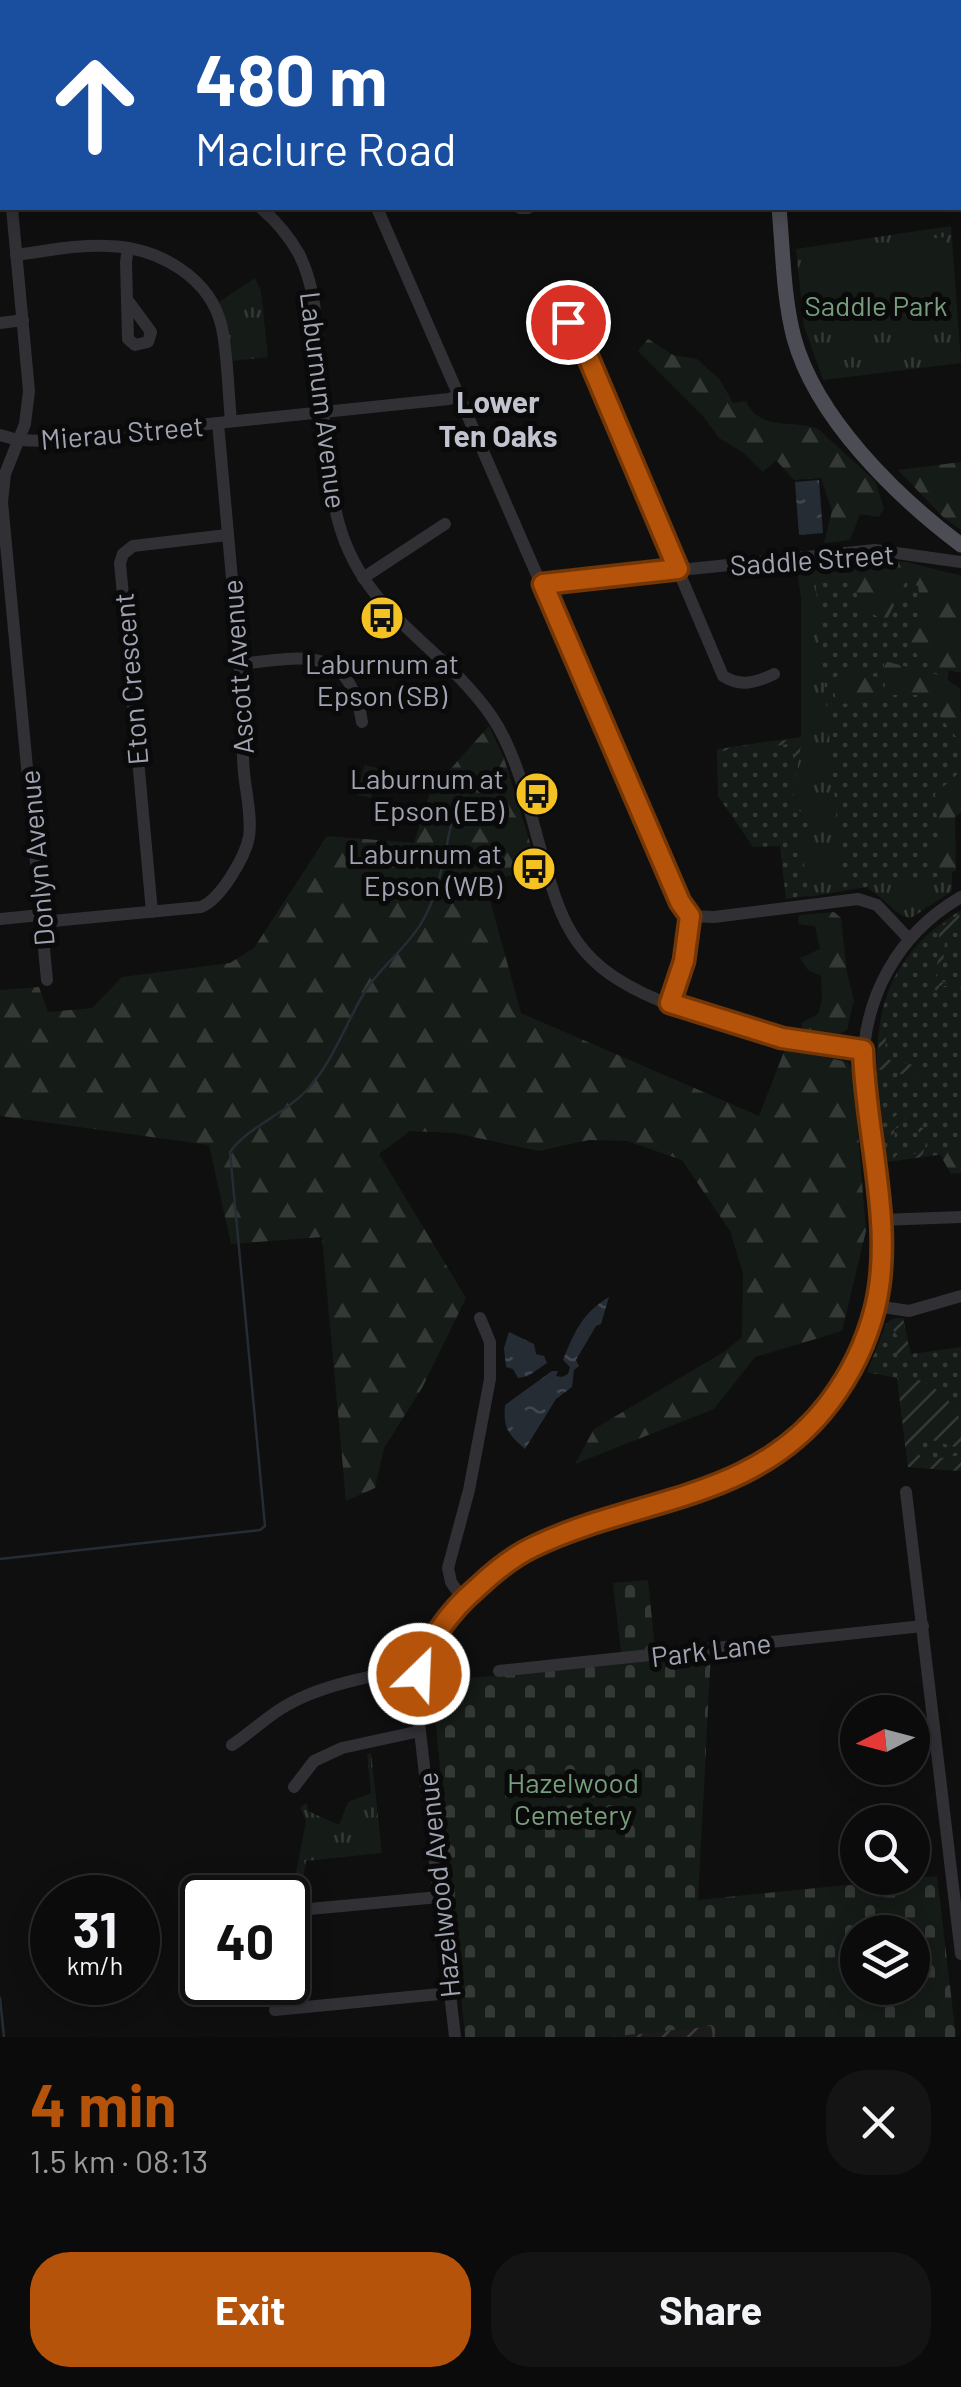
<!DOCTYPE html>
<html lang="en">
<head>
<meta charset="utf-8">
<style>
  body { margin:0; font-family:Barlow,sans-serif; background:#141415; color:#f1f3f6; height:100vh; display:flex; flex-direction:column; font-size:38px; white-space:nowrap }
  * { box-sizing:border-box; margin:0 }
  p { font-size:32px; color:#9a9b9d }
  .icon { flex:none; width:55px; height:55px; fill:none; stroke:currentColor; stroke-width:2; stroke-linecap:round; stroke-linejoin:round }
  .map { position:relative; height:2037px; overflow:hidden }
  .sheet { display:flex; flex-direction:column; background:#0b0b0c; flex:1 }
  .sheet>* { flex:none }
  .guide { position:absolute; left:0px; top:0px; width:962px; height:210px; box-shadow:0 5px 25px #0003,0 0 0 2px #2b2b2d; background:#1a4fa0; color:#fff; overflow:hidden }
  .needle { width:65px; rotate:264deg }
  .tools { position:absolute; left:840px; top:1695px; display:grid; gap:20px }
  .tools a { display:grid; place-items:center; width:90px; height:90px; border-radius:50%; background:#0b0b0c; box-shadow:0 5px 25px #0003,0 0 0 2px #2b2b2d; font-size:50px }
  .speed { position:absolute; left:30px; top:1875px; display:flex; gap:20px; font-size:50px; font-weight:700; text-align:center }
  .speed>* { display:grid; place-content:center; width:130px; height:130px; border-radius:50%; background:#0b0b0c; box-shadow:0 5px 25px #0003,0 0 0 2px #2b2b2d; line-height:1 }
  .speed small { font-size:25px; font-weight:400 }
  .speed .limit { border:5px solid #111; border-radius:15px; background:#fff; color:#111 }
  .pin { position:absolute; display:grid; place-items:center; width:85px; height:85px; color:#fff; margin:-42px; border:5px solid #fff; border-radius:50%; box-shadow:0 2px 10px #0007 }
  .me { position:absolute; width:110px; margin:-55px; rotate:24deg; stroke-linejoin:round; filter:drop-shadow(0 0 8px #0008) }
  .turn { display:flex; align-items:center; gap:35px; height:210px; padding:0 30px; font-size:45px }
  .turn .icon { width:130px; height:130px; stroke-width:2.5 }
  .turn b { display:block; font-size:70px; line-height:85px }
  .round { display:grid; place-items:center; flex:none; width:105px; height:105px; border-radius:40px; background:#141415 }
  .overview { display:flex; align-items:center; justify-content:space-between; height:170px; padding:0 30px }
  h1 { font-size:60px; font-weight:700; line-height:75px; color:#b45309 }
  .button { display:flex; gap:20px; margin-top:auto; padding:20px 30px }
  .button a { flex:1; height:115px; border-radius:40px; background:#b45309; color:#fff; font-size:40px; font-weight:700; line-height:115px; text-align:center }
  .button a+a { background:#141415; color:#f1f3f6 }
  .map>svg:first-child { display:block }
  .industrial { fill:url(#industrial-furrows) }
  .grass { fill:url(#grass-dots) }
  .forest { fill:url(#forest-firs) }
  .cemetery { fill:url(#cemetery-stones); fill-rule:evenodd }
  .park { fill:url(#park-tufts) }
  .garden { fill:url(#garden-furrows) }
  .pitch { fill:#151b17 }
  .water { fill:url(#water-ripples) }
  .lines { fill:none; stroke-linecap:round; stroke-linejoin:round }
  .stream { stroke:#262c34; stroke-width:2.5 }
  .minor { stroke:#303035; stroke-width:12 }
  .major { stroke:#4c4d54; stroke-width:15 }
  .route-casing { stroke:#753606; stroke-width:25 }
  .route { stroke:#b45309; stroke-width:18 }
  .labels { text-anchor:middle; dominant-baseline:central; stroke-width:10; stroke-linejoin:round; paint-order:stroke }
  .park-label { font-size:28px; fill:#769d7c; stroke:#0a0a0b }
  .street-label { font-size:28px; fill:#a0a3b2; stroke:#0a0a0b }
  .poi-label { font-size:28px; fill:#a0a3b2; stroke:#0a0a0b; text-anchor:end }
  .neighbourhood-label { font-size:30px; font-weight:bold; fill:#c1c3ce; stroke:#0a0a0b }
</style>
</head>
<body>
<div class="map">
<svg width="961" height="2037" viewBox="0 0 961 2037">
  <defs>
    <pattern id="industrial-furrows" width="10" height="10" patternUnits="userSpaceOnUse" patternTransform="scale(2.5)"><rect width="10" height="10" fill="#1b1b1d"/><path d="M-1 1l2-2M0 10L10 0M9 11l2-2" fill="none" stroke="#39393b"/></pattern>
    <pattern id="grass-dots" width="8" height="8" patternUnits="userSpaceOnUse" patternTransform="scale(2.5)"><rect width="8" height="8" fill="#151b17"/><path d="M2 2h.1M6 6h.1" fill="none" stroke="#343936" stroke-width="1.8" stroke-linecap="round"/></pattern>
    <pattern id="forest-firs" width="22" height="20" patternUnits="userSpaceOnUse" patternTransform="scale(2.5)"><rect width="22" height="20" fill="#151b17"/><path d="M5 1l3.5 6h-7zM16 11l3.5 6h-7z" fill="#343936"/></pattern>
    <pattern id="cemetery-stones" width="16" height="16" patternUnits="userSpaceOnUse" patternTransform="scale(2.5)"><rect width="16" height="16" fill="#151b17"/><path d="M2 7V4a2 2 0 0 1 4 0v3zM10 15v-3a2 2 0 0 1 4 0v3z" fill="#343936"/></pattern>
    <pattern id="park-tufts" width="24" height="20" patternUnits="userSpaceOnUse" patternTransform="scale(2.5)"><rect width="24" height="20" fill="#151b17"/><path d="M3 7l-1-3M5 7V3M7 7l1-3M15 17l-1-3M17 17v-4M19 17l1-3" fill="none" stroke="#343936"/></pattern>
    <pattern id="garden-furrows" width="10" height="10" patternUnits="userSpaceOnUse" patternTransform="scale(2.5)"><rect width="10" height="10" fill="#151b17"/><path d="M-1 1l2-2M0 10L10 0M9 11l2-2" fill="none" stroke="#343936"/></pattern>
    <pattern id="water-ripples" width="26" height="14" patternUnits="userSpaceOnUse" patternTransform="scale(2.5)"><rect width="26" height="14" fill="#262c34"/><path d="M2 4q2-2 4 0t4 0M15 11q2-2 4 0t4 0" fill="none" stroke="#42474f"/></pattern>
  </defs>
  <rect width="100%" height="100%" fill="#0f0f10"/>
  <path class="industrial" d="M 712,2026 L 713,2037 L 609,2037 Z"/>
  <g class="grass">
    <path d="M 866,560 L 906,562 L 961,576 L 946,692 L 961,725 L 961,805 L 947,812 L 952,875 L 786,899 L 780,846 L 753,847 L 718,796 L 717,749 L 801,737 L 801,597 L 797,568 Z"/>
    <path d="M 961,910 L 961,1152 L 885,1162 C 874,1059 858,973 961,910 Z"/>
    <path d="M 903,1318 L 911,1354 L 961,1347 L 961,1471 L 908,1467 L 897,1378 L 867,1372 L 886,1324 L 892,1319 Z"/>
  </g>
  <g class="forest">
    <path d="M 648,339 L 673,355 L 697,359 L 720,380 L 733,403 L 746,401 C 759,432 794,419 818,429 L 875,481 L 884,508 L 879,517 L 860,514 L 850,540 L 824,543 L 832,511 L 821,478 L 794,480 L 776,460 L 763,472 L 744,453 L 719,438 L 703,416 L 638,351 Z"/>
    <path d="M 961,462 L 961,530 L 943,517 L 898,470 Z"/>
    <path d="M 866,560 L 906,562 L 961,576 L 961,673 C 930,666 914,661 902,629 L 923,619 L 918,586 L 906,581 L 886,621 L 861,608 L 853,581 L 808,584 L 806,567 Z"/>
    <path d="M 884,661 L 943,676 L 960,689 L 961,743 L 941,718 L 929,695 L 885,695 Z"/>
    <path d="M 849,668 L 882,679 L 879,701 L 839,704 L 835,696 L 834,678 Z"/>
    <path d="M 489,726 L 504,758 L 538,869 L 485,882 L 521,1013 L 759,1116 L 785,1049 L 848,1062 L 853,1072 L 866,1231 L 842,1331 L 755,1357 L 714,1409 L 575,1464 L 594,1429 L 727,1350 L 742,1337 L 743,1273 L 730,1231 L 682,1160 L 627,1141 L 589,1140 L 539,1151 L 454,1133 L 410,1131 L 379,1154 L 466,1298 L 422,1388 L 384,1448 L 375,1488 L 346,1501 L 322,1237 L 231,1244 L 209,1145 L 0,1116 L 0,990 L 39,987 L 48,1012 L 92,1008 L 122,977 L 230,963 L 254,948 L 327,836 L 414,843 L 430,792 Z"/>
    <path d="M 961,771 L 961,813 L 955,817 L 956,871 L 938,875 L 928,859 L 939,846 L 935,794 Z"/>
    <path d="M 834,912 L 841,918 L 847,973 L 854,1000 L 847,1030 L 837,1035 L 809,1037 L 805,1036 L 801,1023 L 818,1014 L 822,1000 L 821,976 L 808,970 L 800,958 L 820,949 L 815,926 L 798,924 L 799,915 Z"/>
    <path d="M 961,1149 L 961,1173 L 951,1174 L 938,1151 Z"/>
  </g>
  <g class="cemetery">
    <path d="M 648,1580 L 655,1649 L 621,1652 L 613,1583 Z"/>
    <path d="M 711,1653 L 698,1900 L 937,1876 L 956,2037 L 713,2037 L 711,2026 L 609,2037 L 465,2037 L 432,1682 ZM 858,1932 L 912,1932 L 912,1988 L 858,1988 Z"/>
  </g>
  <g class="park">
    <path d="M 951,226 L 961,363 L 823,380 L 804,326 L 796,249 Z"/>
    <path d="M 255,278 L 261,291 L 268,357 L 231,361 L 227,325 L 219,302 Z"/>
    <path d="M 814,566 L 843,891 L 809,897 L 801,844 L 803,838 L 811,835 L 810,820 L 792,804 L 802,738 L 801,597 L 797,568 Z"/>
    <path d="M 952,875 L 952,891 L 911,918 C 894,916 885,897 868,889 L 868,885 Z"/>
    <path d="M 371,1753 L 382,1853 L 306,1861 L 299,1903 L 290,1904 L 306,1821 L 300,1807 L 307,1803 L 308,1811 L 339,1825 L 348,1802 L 371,1793 L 367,1754 Z"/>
  </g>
  <g class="garden">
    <path d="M 802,738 L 796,777 L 791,777 L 795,743 L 767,747 L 767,751 L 763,751 L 762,743 L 749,745 L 749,750 L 745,747 L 718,752 L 718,749 Z"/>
    <path d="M 959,914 L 961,928 L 956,925 L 946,931 L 943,964 L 936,975 L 938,980 L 961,981 L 961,983 L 938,982 L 961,986 L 961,991 L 960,986 L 939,986 L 939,994 C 927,981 932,978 937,964 C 941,955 940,939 938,929 Z"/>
    <path d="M 880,1029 L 886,1038 L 885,1059 L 914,1065 L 920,1078 L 877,1069 Z"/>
    <path d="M 898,1113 L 906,1119 L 897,1118 L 894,1124 L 899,1127 L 894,1129 L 896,1155 L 921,1153 L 919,1131 L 912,1129 L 915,1125 L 923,1128 L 926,1143 L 922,1157 L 894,1161 L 890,1122 Z"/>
    <path d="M 903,1318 L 910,1354 L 901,1359 L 896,1354 L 900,1339 L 893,1330 L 884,1327 L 892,1319 Z"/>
    <path d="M 907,1377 C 930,1380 955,1401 961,1423 C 961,1430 961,1441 961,1449 L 929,1439 L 921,1442 L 919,1455 L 929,1460 L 961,1455 L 961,1471 L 908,1467 L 897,1378 Z"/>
  </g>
  <g class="pitch">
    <path d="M 945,237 L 954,308 L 813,325 L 804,254 Z"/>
    <path d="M 364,765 L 378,768 L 371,798 L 357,795 Z"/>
  </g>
  <g class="water">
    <path d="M 819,480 L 823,533 L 799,535 L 795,482 Z"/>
    <path d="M 609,1297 L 601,1324 L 596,1326 L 576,1360 L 579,1366 L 574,1370 L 572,1387 L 556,1399 L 525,1449 C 508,1434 503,1428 505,1405 L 552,1371 L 558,1371 L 556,1376 L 562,1377 L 568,1374 L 570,1367 L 563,1360 C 574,1333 582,1313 609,1297 Z"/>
    <path d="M 509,1332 L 534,1344 L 536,1354 L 544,1356 L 547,1363 L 528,1376 L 518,1378 L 513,1369 L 506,1367 L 504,1348 Z"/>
  </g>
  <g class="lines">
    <g class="stream">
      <path d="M 0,1559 L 260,1530 L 265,1526 L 230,1152 C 248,1127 283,1115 306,1091 C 332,1064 345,1025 364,993 C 380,967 407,948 422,922 C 441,890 445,848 454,812"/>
      <path d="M 0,1998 L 4,2037"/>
    </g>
    <g class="minor">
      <path d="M 180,0 L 180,2"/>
      <path d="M 294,0 L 295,2"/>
      <path d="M 0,116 L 2,127"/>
      <path d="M 12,208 L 29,391 L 25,424 L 5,474 L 2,502 L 47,980"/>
      <path d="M 261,208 C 276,221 289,236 299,254 C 313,282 316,313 318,343 C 324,402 323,466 339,524 C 365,616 442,644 492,717 C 522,761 533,830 550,881 C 559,911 570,938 593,960 C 645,1012 790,1042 863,1050"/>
      <path d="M 377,208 L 680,903 L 690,916 L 683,961 L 669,1003"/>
      <path d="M 520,208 L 528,208"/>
      <path d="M 128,248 L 126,262 L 128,339 L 135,345 L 148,342 L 151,332 L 129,302"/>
      <path d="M 16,255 C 46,251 79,244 110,246 C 158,248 211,277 222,328 C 228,358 228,391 231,421"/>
      <path d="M 559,315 L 580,338 L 723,676 C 740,687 756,683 774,674"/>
      <path d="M 0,323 L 23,320"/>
      <path d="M 0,435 L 18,440 L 44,441 L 449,399 L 459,395"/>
      <path d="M 363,578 L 445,524"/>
      <path d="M 543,584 L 875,550 L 961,562"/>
      <path d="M 240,664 C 302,657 350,644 362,722"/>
      <path d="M 152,912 L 120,563 L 123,554 L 133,546 L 227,535"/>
      <path d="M 690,916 L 714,917 L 858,899 L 877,905 L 909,939"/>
      <path d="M 0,919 L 41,915"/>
      <path d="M 42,922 L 201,907 C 221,899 245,857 249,837 C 252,817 246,793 244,773 C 242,749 242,725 243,701 L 218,423"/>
      <path d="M 880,1220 L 961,1217"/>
      <path d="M 876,1306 L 909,1311 L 961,1296"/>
      <path d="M 906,1492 L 961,1954"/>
      <path d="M 463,1600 L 451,1582 L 448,1568 L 469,1490 L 490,1379 L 490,1342 L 480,1318"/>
      <path d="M 499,1671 L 923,1626"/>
      <path d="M 232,1745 C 252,1732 268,1715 289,1704 C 319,1687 386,1669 419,1673"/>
      <path d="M 294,1787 L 314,1761 L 342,1748 L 420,1731"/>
      <path d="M 288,1911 L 439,1897"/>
      <path d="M 275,2010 L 450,1993"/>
      <path d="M 455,2037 L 416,1696 C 419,1664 431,1639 451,1614 C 539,1507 675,1524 781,1452 C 829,1420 862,1362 875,1308 C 893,1238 871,1145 863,1073 C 862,999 897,934 961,897"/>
    </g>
    <g class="major">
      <path d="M 759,0 L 759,2"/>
      <path d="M 779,208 C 783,250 783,296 794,338 C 816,418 896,496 961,545"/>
    </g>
  </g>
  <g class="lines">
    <defs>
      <path id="route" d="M 419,1674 C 429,1638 450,1611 478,1587 C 495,1571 512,1557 533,1547 C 636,1497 754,1502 829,1403 C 851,1374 866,1344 875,1308 C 895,1228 865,1132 863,1050 L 782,1038 L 670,1003 L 684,961 L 690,916 L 680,902 L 543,584 L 678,569 L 580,338 L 568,322"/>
    </defs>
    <use href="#route" class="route-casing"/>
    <use href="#route" class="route"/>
  </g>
  <defs>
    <symbol id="bus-disc" viewBox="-11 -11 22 22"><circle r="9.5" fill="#f4c323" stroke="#0a0a0b"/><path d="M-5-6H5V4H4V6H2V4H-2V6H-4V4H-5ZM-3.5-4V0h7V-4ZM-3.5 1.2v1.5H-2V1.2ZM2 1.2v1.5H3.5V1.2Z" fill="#111"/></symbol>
  </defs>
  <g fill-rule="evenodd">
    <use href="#bus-disc" x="357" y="593" width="50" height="50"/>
    <use href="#bus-disc" x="512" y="769" width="50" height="50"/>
    <use href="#bus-disc" x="509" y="844" width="50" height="50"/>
  </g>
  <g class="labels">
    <g class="park-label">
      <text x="876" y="305">Saddle Park</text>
      <text x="573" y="1782">Hazelwood<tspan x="573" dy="32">Cemetery</tspan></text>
    </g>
    <g class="street-label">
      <text transform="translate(324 400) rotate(83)">Laburnum Avenue</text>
      <text transform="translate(122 432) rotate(-5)">Mierau Street</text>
      <text transform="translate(812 559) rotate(-4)">Saddle Street</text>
      <text transform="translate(237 667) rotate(-94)">Ascott Avenue</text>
      <text transform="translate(130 679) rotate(-95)">Eton Crescent</text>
      <text transform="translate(36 858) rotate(-95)">Donlyn Avenue</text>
      <text transform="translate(711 1649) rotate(-7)">Park Lane</text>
      <text transform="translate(438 1885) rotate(-96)">Hazelwood Avenue</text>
    </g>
    <g class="poi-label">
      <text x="382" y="663" text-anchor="middle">Laburnum at<tspan x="382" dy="32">Epson (SB)</tspan></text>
      <text x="504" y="778">Laburnum at<tspan x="504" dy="32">Epson (EB)</tspan></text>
      <text x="502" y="853">Laburnum at<tspan x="502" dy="32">Epson (WB)</tspan></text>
    </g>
    <g class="neighbourhood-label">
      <text x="498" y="401">Lower<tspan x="498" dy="34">Ten Oaks</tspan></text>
    </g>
  </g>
</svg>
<div class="tools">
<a><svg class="needle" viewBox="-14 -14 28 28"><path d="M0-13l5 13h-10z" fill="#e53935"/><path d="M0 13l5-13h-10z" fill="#9a9b9d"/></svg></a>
<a><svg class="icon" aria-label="search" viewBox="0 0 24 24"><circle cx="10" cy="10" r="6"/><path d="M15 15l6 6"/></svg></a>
<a><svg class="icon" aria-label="layers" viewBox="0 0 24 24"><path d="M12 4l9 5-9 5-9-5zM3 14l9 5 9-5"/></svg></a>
</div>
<div class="speed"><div>31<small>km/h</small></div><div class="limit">40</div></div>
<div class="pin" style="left:568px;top:322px;background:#d93025"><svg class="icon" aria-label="arrive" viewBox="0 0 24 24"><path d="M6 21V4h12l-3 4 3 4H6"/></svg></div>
<svg class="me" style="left:419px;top:1674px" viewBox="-20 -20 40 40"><circle r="17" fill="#b45309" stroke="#fff" stroke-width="3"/><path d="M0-11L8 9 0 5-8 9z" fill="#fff"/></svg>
<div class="guide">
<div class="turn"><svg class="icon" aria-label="ahead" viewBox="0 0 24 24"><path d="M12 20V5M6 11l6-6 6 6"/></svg><div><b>480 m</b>Maclure Road</div></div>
</div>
</div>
<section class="sheet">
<div class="overview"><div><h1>4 min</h1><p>1.5 km · 08:13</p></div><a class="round"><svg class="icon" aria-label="close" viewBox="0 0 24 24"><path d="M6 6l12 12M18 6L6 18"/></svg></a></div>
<div class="button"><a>Exit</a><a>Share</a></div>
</section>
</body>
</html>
